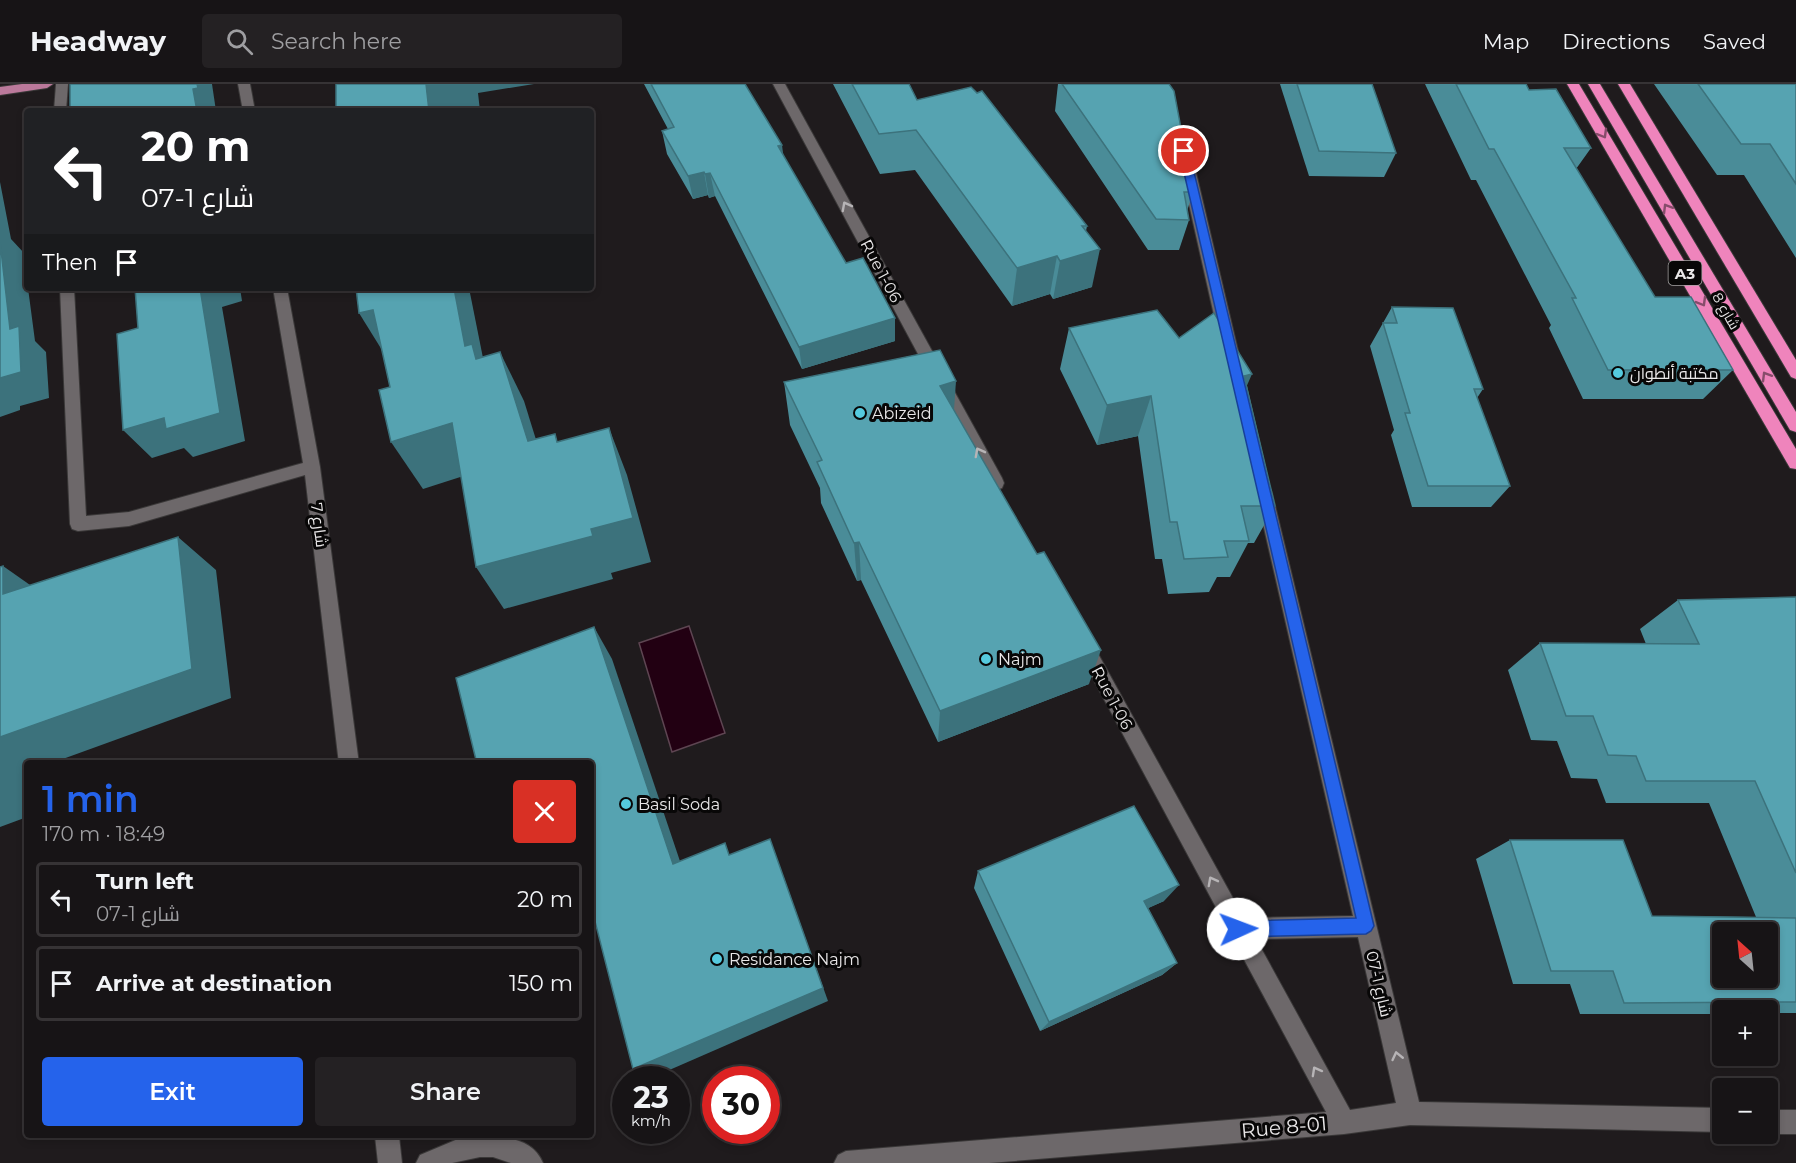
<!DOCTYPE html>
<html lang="en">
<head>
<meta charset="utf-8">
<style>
  body { margin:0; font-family:Montserrat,Cairo,sans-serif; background:#242123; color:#f1f3f6; height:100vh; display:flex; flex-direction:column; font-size:22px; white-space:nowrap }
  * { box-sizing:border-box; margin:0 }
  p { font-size:20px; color:#9e9ea1 }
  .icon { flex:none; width:33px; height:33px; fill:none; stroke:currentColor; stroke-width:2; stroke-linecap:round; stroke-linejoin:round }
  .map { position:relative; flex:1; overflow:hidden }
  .drawer { position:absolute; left:24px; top:676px; width:570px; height:378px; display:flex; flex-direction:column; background:#171416; border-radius:6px; box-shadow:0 3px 9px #0003,0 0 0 2px #363335 }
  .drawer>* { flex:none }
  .guide { position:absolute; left:24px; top:24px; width:570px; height:183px; border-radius:6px; box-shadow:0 3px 9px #0003,0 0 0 2px #363335; background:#202124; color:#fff; overflow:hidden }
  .needle { width:39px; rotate:333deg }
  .fabs { position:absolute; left:1712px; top:838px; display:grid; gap:12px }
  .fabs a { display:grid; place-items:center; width:66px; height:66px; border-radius:6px; background:#171416; box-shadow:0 3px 9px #0003,0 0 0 2px #363335; font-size:30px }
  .speed { position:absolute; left:612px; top:982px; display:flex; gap:12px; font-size:30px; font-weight:700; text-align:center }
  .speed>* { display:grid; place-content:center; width:78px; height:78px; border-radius:50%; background:#171416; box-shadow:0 3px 9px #0003,0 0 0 2px #363335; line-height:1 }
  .speed small { font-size:15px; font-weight:400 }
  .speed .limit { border:9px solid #d22; background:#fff; color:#111 }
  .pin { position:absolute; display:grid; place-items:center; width:51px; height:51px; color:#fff; margin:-26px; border:3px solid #fff; border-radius:50%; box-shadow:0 2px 6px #0007 }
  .me { position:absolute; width:66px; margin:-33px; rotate:88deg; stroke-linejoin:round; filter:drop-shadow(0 0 4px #0008) }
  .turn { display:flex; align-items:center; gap:21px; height:126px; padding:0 18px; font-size:27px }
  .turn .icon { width:78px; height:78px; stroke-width:2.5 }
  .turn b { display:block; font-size:42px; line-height:51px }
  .then { display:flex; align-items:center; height:57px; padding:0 18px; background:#0003; gap:12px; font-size:22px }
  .round { display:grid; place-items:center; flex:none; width:63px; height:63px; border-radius:6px; background:#242123 }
  .overview { display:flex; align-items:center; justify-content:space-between; height:102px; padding:0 18px }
  h1 { font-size:36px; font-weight:600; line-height:45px; color:#2563eb }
  .action { display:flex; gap:12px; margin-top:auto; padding:12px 18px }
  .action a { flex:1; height:69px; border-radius:6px; background:#2563eb; color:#fff; font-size:24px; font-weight:600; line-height:69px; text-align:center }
  .action a+a { background:#242123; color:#f1f3f6 }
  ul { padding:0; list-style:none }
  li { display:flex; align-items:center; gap:18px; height:75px; margin:0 12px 9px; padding:0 6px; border:3px solid #363335; border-radius:6px }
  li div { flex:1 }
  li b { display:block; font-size:22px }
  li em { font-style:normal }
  header { display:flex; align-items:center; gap:36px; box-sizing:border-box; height:84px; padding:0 30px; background:#171416; border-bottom:2px solid #363335 }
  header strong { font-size:28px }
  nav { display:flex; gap:33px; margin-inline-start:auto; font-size:21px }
  .search { width:420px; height:54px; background:#242123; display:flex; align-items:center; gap:15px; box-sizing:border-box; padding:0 21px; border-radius:6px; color:#9e9ea1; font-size:22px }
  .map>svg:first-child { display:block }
  .water { fill:#220012; stroke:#5e4552; stroke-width:1.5 }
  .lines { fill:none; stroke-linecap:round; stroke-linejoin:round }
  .minor-casing { stroke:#3a3838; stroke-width:2 }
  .major-casing { stroke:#3a3838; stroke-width:2 }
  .highway-casing { stroke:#3a3838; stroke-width:2 }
  .minor { fill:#6d686a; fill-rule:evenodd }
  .major { fill:#bb799b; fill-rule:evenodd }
  .highway { fill:#ef84bc; fill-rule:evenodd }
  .wall { fill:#4a8c98 }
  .shaded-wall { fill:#3c727c }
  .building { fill:#56a3b1; stroke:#3c727c; stroke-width:1.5; fill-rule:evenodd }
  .oneway { stroke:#874c6b }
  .oneway2 { stroke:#b7b4b6 }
  .route { fill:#2563eb; stroke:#184099; stroke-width:1.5 }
  .poi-dot { fill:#55cade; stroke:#080707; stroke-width:2 }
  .labels { text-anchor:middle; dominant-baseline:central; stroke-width:6; stroke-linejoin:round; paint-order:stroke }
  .far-street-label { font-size:14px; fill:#e9e7e8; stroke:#080707 }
  .shield { fill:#080707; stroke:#a6a4a4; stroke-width:1.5 }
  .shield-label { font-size:15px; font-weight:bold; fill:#e9e7e8 }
  .street-label { font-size:16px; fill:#e9e7e8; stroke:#080707 }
  .poi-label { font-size:16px; fill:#e9e7e8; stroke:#080707; text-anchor:start }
  .near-street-label { font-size:20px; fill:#e9e7e8; stroke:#080707 }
</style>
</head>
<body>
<header>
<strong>Headway</strong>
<div class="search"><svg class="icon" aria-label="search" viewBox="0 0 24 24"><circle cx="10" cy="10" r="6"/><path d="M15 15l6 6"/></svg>Search here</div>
<nav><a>Map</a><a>Directions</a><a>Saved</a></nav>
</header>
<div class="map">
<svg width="1796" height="1079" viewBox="0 0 1796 1079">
  <rect width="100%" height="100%" fill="#1f1b1d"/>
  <path class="water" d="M 689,542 L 725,649 L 672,668 L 639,559 Z"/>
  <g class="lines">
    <defs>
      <g id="minor">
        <path d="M 56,0 L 68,0 L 66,27 L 54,27 Z"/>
        <path d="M 238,0 L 250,0 L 255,27 L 243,27 Z"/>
        <path d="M 773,0 L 785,0 L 1002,394 L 1004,399 L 1002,404 L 996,406 L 990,404 Z"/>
        <path d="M 1186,72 L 1193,76 L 1239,271 L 1236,275 L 1226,275 L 1223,271 L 1179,76 Z"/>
        <path d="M 60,204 L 74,204 L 86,432 L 129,428 L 303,379 L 273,204 L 287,204 L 320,383 L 359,680 L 339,680 L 305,391 L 129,442 L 78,447 L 72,445 L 70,440 Z"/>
        <path d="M 1264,402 L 1270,404 L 1272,409 L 1419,1018 L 1722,1024 L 1722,1048 L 1410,1041 L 1344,1050 L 989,1079 L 834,1079 L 838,1071 L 846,1067 L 1326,1028 L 1076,563 L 1079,557 L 1085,555 L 1091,557 L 1244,834 L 1353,832 L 1256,409 L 1258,404 ZM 1358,853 L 1396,1019 L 1350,1026 L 1256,855 Z"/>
        <rect x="1767" y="1026" width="29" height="24"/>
        <path d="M 375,1052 L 399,1052 L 402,1079 L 378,1079 Z"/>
        <path d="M 465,1052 C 492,1052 531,1049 543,1079 L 511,1079 L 493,1073 L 480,1073 L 452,1079 L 416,1079 L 420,1071 Z"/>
      </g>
      <path id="major" d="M 22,0 L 53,0 L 47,4 L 0,11 L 0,3 Z"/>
      <g id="highway">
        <path d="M 1567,0 L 1579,0 L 1796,365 L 1796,385 L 1790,384 Z"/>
        <path d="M 1588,0 L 1600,0 L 1796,328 L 1796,348 L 1790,346 Z"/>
        <path d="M 1618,0 L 1630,0 L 1796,276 L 1796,295 L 1791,293 Z"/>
      </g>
    </defs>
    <use href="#minor" class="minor-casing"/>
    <use href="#major" class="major-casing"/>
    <use href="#highway" class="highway-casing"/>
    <use href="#minor" class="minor"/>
    <use href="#major" class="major"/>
    <use href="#highway" class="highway"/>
  </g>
  <g class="wall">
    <path d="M 644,0 L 745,0 L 783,71 L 846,179 L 895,257 L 802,285 L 715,112 L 709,114 L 708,111 L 693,115 L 667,70 L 662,47 L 668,45 Z"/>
    <path d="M 833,0 L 909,0 L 917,16 L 1087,142 L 1086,147 L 1092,203 L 1053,215 L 1050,210 L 1012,222 L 915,86 L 880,90 Z"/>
    <path d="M 1058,0 L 1169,0 L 1193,108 L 1187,127 L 1189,136 L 1179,166 L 1148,166 L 1055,27 Z"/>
    <path d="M 1280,0 L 1372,0 L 1396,69 L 1384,93 L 1309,92 Z"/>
    <path d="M 1425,0 L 1526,0 L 1529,6 L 1591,64 L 1576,85 L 1655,213 L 1733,286 L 1703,315 L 1583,315 L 1549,244 L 1551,241 L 1476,96 L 1471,96 Z"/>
    <path d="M 1654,0 L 1796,0 L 1796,174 L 1744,91 L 1717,91 Z"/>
    <path d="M 1392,223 L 1483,305 L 1477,314 L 1510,402 L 1491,423 L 1412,423 L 1391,351 L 1394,346 L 1370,262 Z"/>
    <path d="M 1069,244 L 1179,254 L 1247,302 L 1275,422 L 1254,459 L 1248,459 L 1230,493 L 1217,493 L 1209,508 L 1168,510 L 1162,475 L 1155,475 L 1138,352 L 1097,361 L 1060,285 Z"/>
    <path d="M 784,298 L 954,326 L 1089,600 L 938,658 L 861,496 L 857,497 L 821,419 L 820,404 L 790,341 Z"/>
    <path d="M 1796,513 L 1796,929 L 1767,929 L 1767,927 L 1722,927 L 1722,930 L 1580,930 L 1570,900 L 1513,900 L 1476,775 L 1510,756 L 1652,832 L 1756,833 L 1709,719 L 1606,719 L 1597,695 L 1571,694 L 1557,657 L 1531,656 L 1508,586 L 1540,559 L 1646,560 L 1640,545 L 1678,516 Z"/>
    <path d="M 978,787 L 1164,817 L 1148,824 L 1177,879 L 1162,891 L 1040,947 L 974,804 Z"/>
  </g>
  <g class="shaded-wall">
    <path d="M 197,0 L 212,0 L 216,27 L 197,27 L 193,5 Z"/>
    <path d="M 426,0 L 534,0 L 478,9 L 480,27 L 429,27 Z"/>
    <path d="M 782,61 L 785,84 L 778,62 Z"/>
    <path d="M 704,88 L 708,111 L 693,115 L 688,92 Z"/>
    <path d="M 710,89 L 715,112 L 709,114 L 705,90 Z"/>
    <path d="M 0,98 L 11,155 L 24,169 L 27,196 L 27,204 L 28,204 L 35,257 L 46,268 L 49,314 L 20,322 L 20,326 L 0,333 L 0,294 L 10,245 L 0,158 Z"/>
    <path d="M 1100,165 L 1092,203 L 1053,215 L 1060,177 Z"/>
    <path d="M 1057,172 L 1050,210 L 1012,222 L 1017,184 Z"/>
    <path d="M 200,204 L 240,204 L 242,217 L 222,223 L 245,357 L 193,373 L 184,364 L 152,374 L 123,346 Z"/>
    <path d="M 454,204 L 469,204 L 486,289 L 465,262 Z"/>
    <path d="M 373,226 L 390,279 L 359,229 Z"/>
    <path d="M 895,234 L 895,257 L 802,285 L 799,263 Z"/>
    <path d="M 500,268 L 524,317 L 551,404 L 528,357 Z"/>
    <path d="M 1252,290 L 1234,331 L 1244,292 Z"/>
    <path d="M 956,297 L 953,340 L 940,302 Z"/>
    <path d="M 1151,312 L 1138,352 L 1097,361 L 1107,321 Z"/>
    <path d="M 452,339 L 479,387 L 423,405 L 391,358 Z"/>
    <path d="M 609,344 L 627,391 L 651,478 L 611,489 L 613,495 L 504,525 L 476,483 L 591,445 Z"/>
    <path d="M 178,453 L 216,486 L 231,614 L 49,680 L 27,680 L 27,733 L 0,743 L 0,653 Z"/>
    <path d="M 859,458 L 861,496 L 857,497 L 854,459 Z"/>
    <path d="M 3,482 L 50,515 L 3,510 Z"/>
    <path d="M 594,543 L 612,575 L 688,801 L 673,780 Z"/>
    <path d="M 1101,566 L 1089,600 L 938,658 L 940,627 Z"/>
    <path d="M 770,755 L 828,917 L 651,994 L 633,985 Z"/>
    <path d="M 1179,801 L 1164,817 L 1131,832 L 1144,817 Z"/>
    <path d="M 1177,879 L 1162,891 L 1040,947 L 1049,938 Z"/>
  </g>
  <g class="building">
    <path d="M 70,0 L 197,0 L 198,4 L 193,5 L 197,27 L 70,27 Z"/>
    <path d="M 336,0 L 426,0 L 429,27 L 336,27 Z"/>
    <path d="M 651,0 L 745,0 L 782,61 L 778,62 L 846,179 L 863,174 L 895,234 L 799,263 L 710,89 L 705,90 L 704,88 L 688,92 L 662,47 L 674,43 Z"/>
    <path d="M 852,0 L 909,0 L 917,16 L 971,3 L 977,9 L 982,7 L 1087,142 L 1082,142 L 1100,165 L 1060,177 L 1057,172 L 1017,184 L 916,46 L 879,50 Z"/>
    <path d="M 1062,0 L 1169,0 L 1174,7 L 1193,108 L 1184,108 L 1189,136 L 1156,135 Z"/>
    <path d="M 1297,0 L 1372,0 L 1396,69 L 1319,67 Z"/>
    <path d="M 1456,0 L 1526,0 L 1529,6 L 1556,5 L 1591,64 L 1564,64 L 1655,213 L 1691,213 L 1733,286 L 1608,286 L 1572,214 L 1576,214 L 1494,65 L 1489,65 Z"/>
    <path d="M 1698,0 L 1796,0 L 1796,100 L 1770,60 L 1741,60 Z"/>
    <path d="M 0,157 L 10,245 L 19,242 L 21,288 L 0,294 Z"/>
    <path d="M 135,204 L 200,204 L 220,329 L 166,345 L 164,334 L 123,346 L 117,250 L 138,244 Z"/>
    <path d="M 356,204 L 454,204 L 465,262 L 472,260 L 476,275 L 500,268 L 528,357 L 555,350 L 557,358 L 609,344 L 633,434 L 591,445 L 593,452 L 476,483 L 452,339 L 391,358 L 379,306 L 390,303 L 373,226 L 359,229 Z"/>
    <path d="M 1392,223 L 1453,224 L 1483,305 L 1474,305 L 1510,402 L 1428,402 L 1405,329 L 1410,329 L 1383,239 L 1397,239 Z"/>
    <path d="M 1157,226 L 1179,254 L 1214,229 L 1252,290 L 1244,292 L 1275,422 L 1241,422 L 1249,457 L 1224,457 L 1228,473 L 1184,475 L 1177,438 L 1170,438 L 1151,312 L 1107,321 L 1069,244 Z"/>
    <path d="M 940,266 L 956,297 L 940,302 L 1037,470 L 1044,468 L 1101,566 L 940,627 L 859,458 L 854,459 L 817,378 L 822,376 L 784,298 Z"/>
    <path d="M 178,453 L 192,585 L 0,653 L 0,483 L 3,482 L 3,510 Z"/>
    <path d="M 1796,513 L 1796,789 L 1755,697 L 1646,697 L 1636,672 L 1608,671 L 1593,632 L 1566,632 L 1540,559 L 1699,560 L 1678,516 Z"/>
    <path d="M 594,543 L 673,780 L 725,759 L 729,771 L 770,755 L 823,904 L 633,985 L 591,822 L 591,680 L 477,680 L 456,594 Z"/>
    <path d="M 1134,722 L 1179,801 L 1144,817 L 1177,879 L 1049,938 L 978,787 Z"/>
    <path d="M 1510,756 L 1623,756 L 1652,832 L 1796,834 L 1796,918 L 1624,919 L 1613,887 L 1551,887 ZM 1722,849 L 1767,849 L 1767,894 L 1722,894 Z"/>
  </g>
  <defs><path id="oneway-chevron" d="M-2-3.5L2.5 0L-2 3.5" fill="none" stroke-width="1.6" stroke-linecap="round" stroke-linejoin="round" transform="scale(1.5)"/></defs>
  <g class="oneway">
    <use href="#oneway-chevron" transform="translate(1603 50) rotate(60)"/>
    <use href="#oneway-chevron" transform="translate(1667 124) rotate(-121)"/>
    <use href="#oneway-chevron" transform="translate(1702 218) rotate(60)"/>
    <use href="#oneway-chevron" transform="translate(1766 292) rotate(-121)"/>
  </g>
  <g class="oneway2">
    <use href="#oneway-chevron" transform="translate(846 122) rotate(-118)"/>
    <use href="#oneway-chevron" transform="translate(979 368) rotate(-118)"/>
    <use href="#oneway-chevron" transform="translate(1212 797) rotate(-118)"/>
    <use href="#oneway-chevron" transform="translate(1397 972) rotate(-103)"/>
    <use href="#oneway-chevron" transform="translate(1316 987) rotate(-119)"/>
  </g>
  <path class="route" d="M 1184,64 L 1189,67 L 1374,842 L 1371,847 L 1366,850 L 1238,853 L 1232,851 L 1230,845 L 1232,840 L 1238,837 L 1356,834 L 1179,67 Z"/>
  <g class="poi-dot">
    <circle cx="1618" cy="289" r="6"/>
    <circle cx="860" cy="329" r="6"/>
    <circle cx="986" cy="575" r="6"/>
    <circle cx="626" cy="720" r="6"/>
    <circle cx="717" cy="875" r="6"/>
  </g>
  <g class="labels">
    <g class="far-street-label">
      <text transform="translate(1726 227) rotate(60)">شارع 8</text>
    </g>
    <rect class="shield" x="1668.5" y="177" width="33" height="24" rx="4.5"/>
    <g class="shield-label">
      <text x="1685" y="189">A3</text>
    </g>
    <g class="street-label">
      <text transform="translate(881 187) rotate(62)">Rue 1-06</text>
      <text transform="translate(319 441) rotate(83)">شارع 7</text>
      <text transform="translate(1112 614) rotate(62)">Rue 1-06</text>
      <text transform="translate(1379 900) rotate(77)">شارع 1-07</text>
    </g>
    <g class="poi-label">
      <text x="1630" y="289">مكتبة أنطوان</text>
      <text x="872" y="329">Abizeid</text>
      <text x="998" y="575">Najm</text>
      <text x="638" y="720">Basil Soda</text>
      <text x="729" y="875">Residance Najm</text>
    </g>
    <g class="near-street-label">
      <text transform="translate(1284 1043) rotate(-5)">Rue 8-01</text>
    </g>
  </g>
</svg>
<div class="fabs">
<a><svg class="needle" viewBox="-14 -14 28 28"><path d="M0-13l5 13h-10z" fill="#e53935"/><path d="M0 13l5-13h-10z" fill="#9e9ea1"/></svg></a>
<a>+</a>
<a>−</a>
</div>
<div class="speed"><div>23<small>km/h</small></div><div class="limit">30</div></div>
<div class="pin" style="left:1184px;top:67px;background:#d93025"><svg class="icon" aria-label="arrive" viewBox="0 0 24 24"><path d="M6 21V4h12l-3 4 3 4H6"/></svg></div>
<svg class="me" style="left:1238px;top:845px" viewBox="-20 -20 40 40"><circle r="19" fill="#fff"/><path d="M0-13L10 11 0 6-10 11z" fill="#2563eb"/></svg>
<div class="guide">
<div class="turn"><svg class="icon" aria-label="left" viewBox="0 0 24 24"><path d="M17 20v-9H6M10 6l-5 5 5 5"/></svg><div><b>20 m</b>شارع 1-07</div></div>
<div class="then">Then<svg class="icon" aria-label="arrive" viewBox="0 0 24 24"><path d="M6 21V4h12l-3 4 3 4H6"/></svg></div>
</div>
<section class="drawer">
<div class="overview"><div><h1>1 min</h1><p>170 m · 18:49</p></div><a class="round" style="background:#d93025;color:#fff"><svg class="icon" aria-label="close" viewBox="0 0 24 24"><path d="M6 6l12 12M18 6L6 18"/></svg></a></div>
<ul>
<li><svg class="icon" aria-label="left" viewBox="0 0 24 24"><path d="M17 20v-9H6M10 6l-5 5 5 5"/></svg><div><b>Turn left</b><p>شارع 1-07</p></div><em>20 m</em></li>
<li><svg class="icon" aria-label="arrive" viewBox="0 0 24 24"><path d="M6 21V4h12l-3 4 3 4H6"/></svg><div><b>Arrive at destination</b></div><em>150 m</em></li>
</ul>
<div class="action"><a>Exit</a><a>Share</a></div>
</section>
</div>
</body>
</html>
